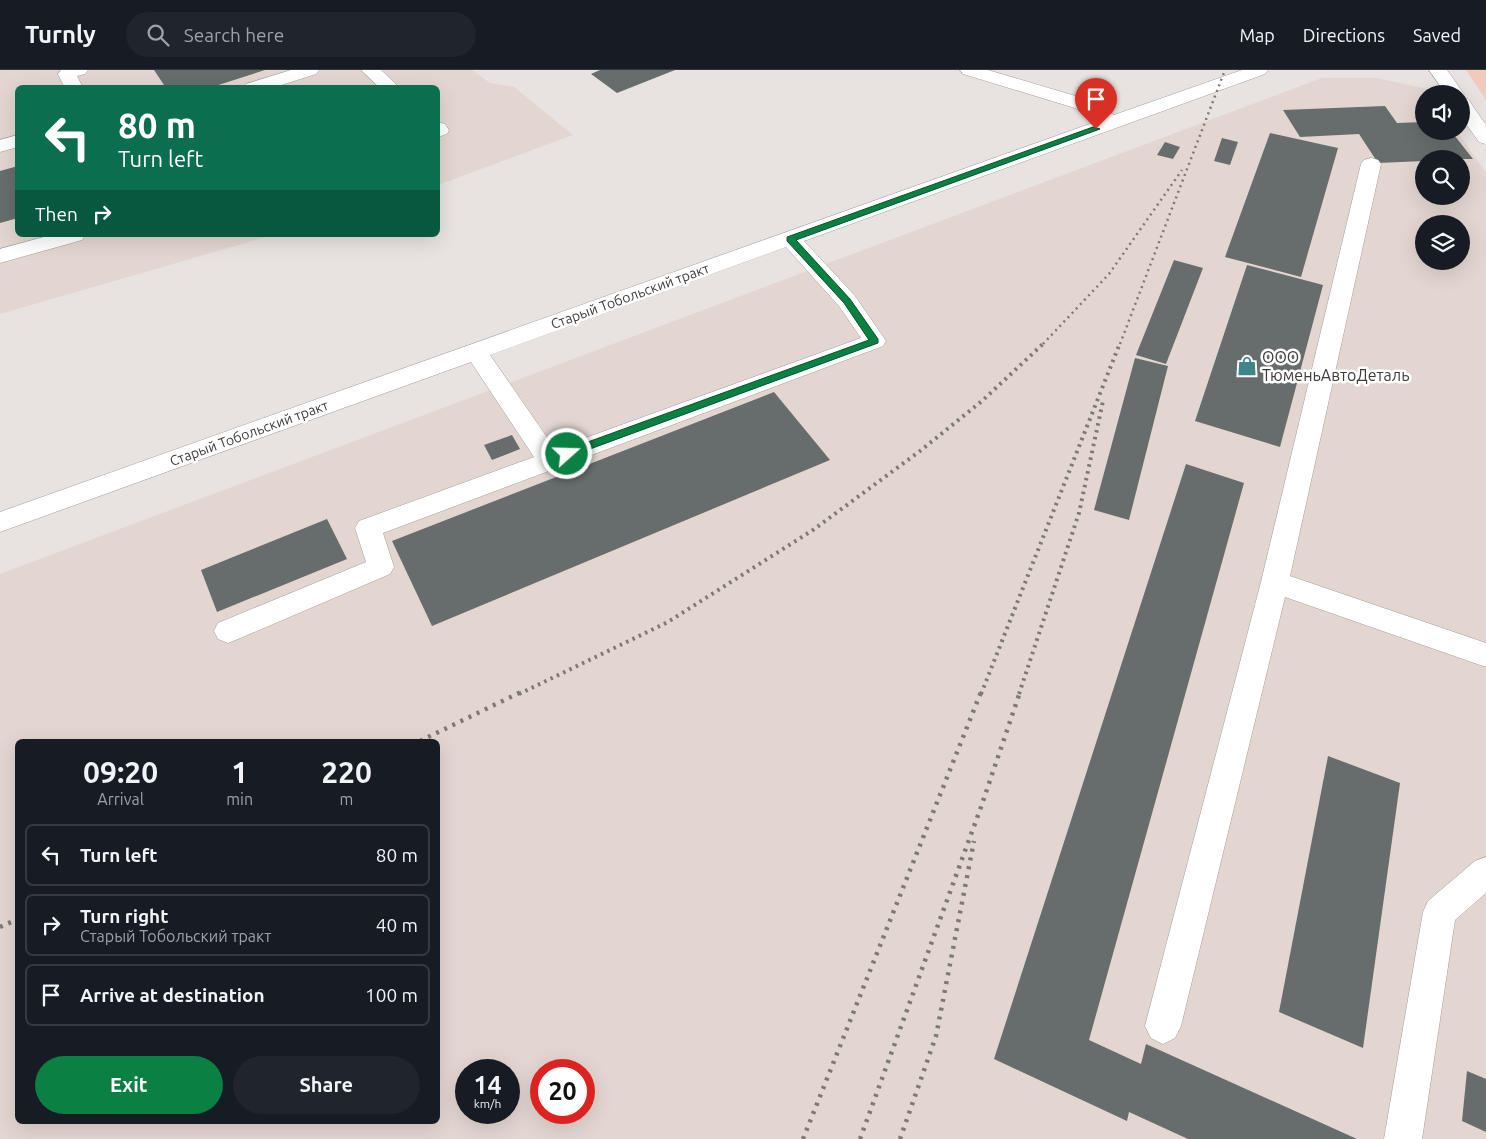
<!DOCTYPE html>
<html lang="en">
<head>
<meta charset="utf-8">
<style>
  body { margin:0; font-family:Ubuntu,sans-serif; background:#20242c; color:#f1f3f6; height:100vh; display:flex; flex-direction:column; font-size:19px; white-space:nowrap }
  * { box-sizing:border-box; margin:0 }
  p { font-size:16px; color:#9ea1a6 }
  .icon { flex:none; width:28px; height:28px; fill:none; stroke:currentColor; stroke-width:2; stroke-linecap:round; stroke-linejoin:round }
  .map { position:relative; flex:1; overflow:hidden }
  .panel { position:absolute; left:15px; top:669px; width:425px; height:385px; display:flex; flex-direction:column; background:#171b24; border-radius:8px; box-shadow:0 5px 20px #0002 }
  .panel>* { flex:none }
  .banner { position:absolute; left:15px; top:15px; width:425px; height:152px; border-radius:8px; box-shadow:0 5px 20px #0002; background:#0b6e4f; color:#fff; overflow:hidden }
  .controls { position:absolute; left:1415px; top:15px; display:grid; gap:10px }
  .controls a { display:grid; place-items:center; width:55px; height:55px; border-radius:50%; background:#171b24; box-shadow:0 5px 20px #0002; font-size:25px }
  .speed { position:absolute; left:455px; top:989px; display:flex; gap:10px; font-size:25px; font-weight:700; text-align:center }
  .speed>* { display:grid; place-content:center; width:65px; height:65px; border-radius:50%; background:#171b24; box-shadow:0 5px 20px #0002; line-height:1 }
  .speed small { font-size:12px; font-weight:400 }
  .speed .limit { border:8px solid #d22; background:#fff; color:#111 }
  .pin { position:absolute; display:grid; place-items:center; width:42px; height:42px; color:#fff; margin:-51px -21px; border-radius:50% 50% 50% 0; rotate:-45deg; box-shadow:0 0 5px #0007 }
  .pin .icon { rotate:45deg }
  .me { position:absolute; width:55px; margin:-28px; rotate:70deg; stroke-linejoin:round; filter:drop-shadow(0 0 4px #0008) }
  .turn { display:flex; align-items:center; gap:18px; height:105px; padding:0 20px; font-size:22px }
  .turn .icon { width:65px; height:65px; stroke-width:2.5 }
  .turn b { display:block; font-size:35px; line-height:42px }
  .then { display:flex; align-items:center; height:48px; padding:0 20px; background:#0003; gap:10px; font-size:19px }
  .eta { display:flex; justify-content:space-evenly; align-items:center; height:85px; text-align:center }
  .eta b { font-size:30px; font-weight:700; line-height:35px }
  .button { display:flex; gap:10px; margin-top:auto; padding:10px 20px }
  .button a { flex:1; height:58px; border-radius:30px; background:#0b8043; color:#fff; font-size:20px; font-weight:700; line-height:58px; text-align:center }
  .button a+a { background:#20242c; color:#f1f3f6 }
  ul { padding:0; list-style:none }
  li { display:flex; align-items:center; gap:15px; height:62px; margin:0 10px 8px; padding:0 10px; border:2px solid #363941; border-radius:8px }
  li div { flex:1 }
  li b { display:block; font-size:19px }
  li em { font-style:normal }
  header { display:flex; align-items:center; gap:30px; box-sizing:border-box; height:70px; padding:0 25px; background:#171b24; border-bottom:1px solid #363941 }
  header strong { font-size:24px }
  nav { display:flex; gap:28px; margin-inline-start:auto; font-size:18px }
  .search { width:350px; height:45px; background:#20242c; display:flex; align-items:center; gap:12px; box-sizing:border-box; padding:0 18px; border-radius:28px; color:#9ea1a6; font-size:19px }
  .map>svg:first-child { display:block }
  .built { fill:#e3d6d0; fill-rule:evenodd }
  .green { fill:#f1caba }
  .building { fill:#676d6d }
  .lines { fill:none; stroke-linecap:round; stroke-linejoin:round }
  .minor-casing { stroke:#a39e9c; stroke-width:1 }
  .minor { fill:#fff; fill-rule:evenodd }
  .rail-far2 { stroke:#7d7977; stroke-width:2.5; stroke-dasharray:2 4; stroke-linecap:butt }
  .rail-far1 { stroke:#7d7977; stroke-width:4; stroke-dasharray:2.5 4.5; stroke-linecap:butt }
  .rail { stroke:#7d7977; stroke-width:4.5; stroke-dasharray:3 6; stroke-linecap:butt }
  .route { fill:#0b8043; stroke:#07532c }
  .labels { text-anchor:middle; dominant-baseline:central; stroke-width:5; stroke-linejoin:round; paint-order:stroke }
  .far-street-label { font-size:14px; fill:#3f3c3b; stroke:#fff }
  .poi-label { font-size:16px; fill:#3f3c3b; stroke:#fff; text-anchor:start }
</style>
</head>
<body>
<header>
<strong>Turnly</strong>
<div class="search"><svg class="icon" aria-label="search" viewBox="0 0 24 24"><circle cx="10" cy="10" r="6"/><path d="M15 15l6 6"/></svg>Search here</div>
<nav><a>Map</a><a>Directions</a><a>Saved</a></nav>
</header>
<div class="map">
<svg width="1486" height="1069" viewBox="0 0 1486 1069">
  <rect width="100%" height="100%" fill="#e8e2e0"/>
  <g class="built">
    <path d="M 0,0 L 472,0 L 490,13 L 514,17 L 573,65 L 438,115 L 438,18 L 18,18 L 18,165 L 273,165 L 0,244 Z"/>
    <path d="M 1322,8 L 1376,8 L 1428,19 L 1431,24 L 1424,24 L 1424,61 L 1457,61 L 1486,103 L 1486,1069 L 0,1069 L 0,504 ZM 1424,89 L 1461,89 L 1461,126 L 1424,126 ZM 1424,154 L 1461,154 L 1461,191 L 1424,191 ZM 18,671 L 438,671 L 438,1051 L 18,1051 ZM 466,1000 L 509,1000 L 509,1042 L 466,1042 ZM 541,1000 L 584,1000 L 584,1042 L 541,1042 Z"/>
  </g>
  <path class="green" d="M 1466,0 L 1486,0 L 1486,30 Z"/>
  <g class="building">
    <path d="M 154,0 L 265,0 L 209,18 L 166,18 Z"/>
    <path d="M 600,0 L 675,0 L 617,23 L 591,4 Z"/>
    <path d="M 1385,36 L 1397,53 L 1424,52 L 1424,61 L 1451,61 L 1473,89 L 1424,89 L 1424,91 L 1378,93 L 1359,64 L 1300,67 L 1283,40 Z"/>
    <path d="M 1270,63 L 1338,78 L 1301,207 L 1225,187 Z"/>
    <path d="M 1222,68 L 1238,72 L 1230,95 L 1214,91 Z"/>
    <path d="M 1165,72 L 1180,77 L 1173,89 L 1157,85 Z"/>
    <path d="M 18,96 L 18,148 L 0,153 L 0,101 Z"/>
    <path d="M 1174,190 L 1203,198 L 1166,294 L 1136,285 Z"/>
    <path d="M 1247,195 L 1323,215 L 1280,377 L 1195,351 Z"/>
    <path d="M 1135,288 L 1168,296 L 1129,450 L 1094,440 Z"/>
    <path d="M 774,322 L 830,390 L 432,556 L 392,471 Z"/>
    <path d="M 512,365 L 520,379 L 492,390 L 484,375 Z"/>
    <path d="M 1186,394 L 1244,413 L 1089,970 L 1141,994 L 1146,974 L 1357,1069 L 1188,1069 L 1129,1042 L 1127,1051 L 994,989 Z"/>
    <path d="M 327,449 L 347,489 L 217,542 L 201,500 Z"/>
    <path d="M 1328,686 L 1400,713 L 1363,978 L 1279,942 Z"/>
    <path d="M 1467,1001 L 1486,1009 L 1486,1062 L 1462,1051 Z"/>
  </g>
  <g class="lines">
    <defs>
      <g id="minor">
        <path d="M 61,0 L 88,0 L 85,4 L 77,6 L 83,18 L 65,18 L 58,4 Z"/>
        <path d="M 291,0 L 319,0 L 316,4 L 272,18 L 243,18 L 246,14 Z"/>
        <path d="M 361,0 L 381,0 L 400,18 L 380,18 Z"/>
        <path d="M 960,0 L 988,0 L 1089,30 L 1114,45 L 1242,0 L 1268,0 L 1265,4 L 804,171 L 855,226 L 886,271 L 883,276 L 383,463 L 394,497 L 390,504 L 238,569 L 228,573 L 218,569 L 214,561 L 218,553 L 366,492 L 355,458 L 359,451 L 534,387 L 471,292 L 0,462 L 0,442 L 1098,51 L 1075,38 L 963,4 ZM 786,177 L 839,236 L 861,268 L 555,379 L 490,285 Z"/>
        <path d="M 1429,0 L 1447,0 L 1464,24 L 1462,28 L 1468,29 L 1486,55 L 1486,74 L 1479,72 L 1461,47 L 1461,24 L 1446,24 Z"/>
        <path d="M 438,52 L 445,54 L 449,60 L 447,64 L 438,67 Z"/>
        <path d="M 18,65 L 18,77 L 0,82 L 0,70 Z"/>
        <path d="M 1371,88 L 1378,90 L 1381,94 L 1290,506 L 1486,573 L 1486,597 L 1285,527 L 1181,956 L 1175,968 L 1163,974 L 1151,968 L 1145,956 L 1261,512 L 1361,94 L 1364,90 Z"/>
        <path d="M 51,165 L 85,165 L 82,170 L 0,193 L 0,179 Z"/>
        <path d="M 1486,787 L 1486,823 L 1455,850 L 1422,1069 L 1384,1069 L 1423,842 L 1428,831 L 1475,791 Z"/>
      </g>
    </defs>
    <use href="#minor" class="minor-casing"/>
    <use href="#minor" class="minor"/>
    <g class="rail-far2">
      <path d="M 1043,274 L 1109,204 L 1182,100"/>
      <path d="M 1120,274 L 1225,0"/>
    </g>
    <g class="rail-far1">
      <path d="M 519,624 L 668,552 L 813,460 L 920,381 L 982,331 L 1044,273"/>
      <path d="M 981,624 L 1120,273"/>
      <path d="M 1019,624 L 1079,443 L 1103,331"/>
    </g>
    <g class="rail">
      <path d="M 420,671 L 521,622"/>
      <path d="M 0,857 L 18,849"/>
      <path d="M 803,1069 L 981,622"/>
      <path d="M 860,1069 L 981,737 L 1020,622"/>
      <path d="M 900,1069 L 936,966 L 974,771"/>
    </g>
  </g>
  <path class="route" d="M 1093,57 L 1100,59 L 796,170 L 850,229 L 878,269 L 878,273 L 571,386 L 563,386 L 562,384 L 563,381 L 869,270 L 844,233 L 787,171 L 787,167 Z"/>
  <defs>
    <symbol id="shop-bare" viewBox="-9 -9 18 18"><path d="M-5-2.5h2.3a2.7 3.5 0 0 1 5.4 0H5L5.5 6h-11ZM-1.5-2.5h3a1.5 2.3 0 0 0-3 0Z" fill="#3e868b" stroke="#fff" stroke-width="2.5" paint-order="stroke"/></symbol>
  </defs>
  <g fill-rule="evenodd">
    <use href="#shop-bare" x="1233" y="282" width="28" height="28"/>
  </g>
  <g class="labels">
    <g class="far-street-label">
      <text transform="translate(630 226) rotate(-20)">Старый Тобольский тракт</text>
      <text transform="translate(249 363) rotate(-20)">Старый Тобольский тракт</text>
    </g>
    <g class="poi-label">
      <text x="1262" y="287">ООО<tspan x="1262" dy="18">ТюменьАвтоДеталь</tspan></text>
    </g>
  </g>
</svg>
<div class="controls">
<a><svg class="icon" aria-label="sound" viewBox="0 0 24 24"><path d="M4 9h4l5-4v14l-5-4H4zM17 9q2 3 0 6"/></svg></a>
<a><svg class="icon" aria-label="search" viewBox="0 0 24 24"><circle cx="10" cy="10" r="6"/><path d="M15 15l6 6"/></svg></a>
<a><svg class="icon" aria-label="layers" viewBox="0 0 24 24"><path d="M12 4l9 5-9 5-9-5zM3 14l9 5 9-5"/></svg></a>
</div>
<div class="speed"><div>14<small>km/h</small></div><div class="limit">20</div></div>
<div class="pin" style="left:1096px;top:59px;background:#d93025"><svg class="icon" aria-label="arrive" viewBox="0 0 24 24"><path d="M6 21V4h12l-3 4 3 4H6"/></svg></div>
<svg class="me" style="left:567px;top:384px" viewBox="-20 -20 40 40"><circle r="17" fill="#0b8043" stroke="#fff" stroke-width="3"/><path d="M0-11L8 9 0 5-8 9z" fill="#fff"/></svg>
<div class="banner">
<div class="turn"><svg class="icon" aria-label="left" viewBox="0 0 24 24"><path d="M17 20v-9H6M10 6l-5 5 5 5"/></svg><div><b>80 m</b>Turn left</div></div>
<div class="then">Then<svg class="icon" aria-label="right" viewBox="0 0 24 24"><path d="M7 20v-9h11M14 6l5 5-5 5"/></svg></div>
</div>
<section class="panel">
<div class="eta">
<div><b>09:20</b><p>Arrival</p></div>
<div><b>1</b><p>min</p></div>
<div><b>220</b><p>m</p></div>
</div>
<ul>
<li><svg class="icon" aria-label="left" viewBox="0 0 24 24"><path d="M17 20v-9H6M10 6l-5 5 5 5"/></svg><div><b>Turn left</b></div><em>80 m</em></li>
<li><svg class="icon" aria-label="right" viewBox="0 0 24 24"><path d="M7 20v-9h11M14 6l5 5-5 5"/></svg><div><b>Turn right</b><p>Старый Тобольский тракт</p></div><em>40 m</em></li>
<li><svg class="icon" aria-label="arrive" viewBox="0 0 24 24"><path d="M6 21V4h12l-3 4 3 4H6"/></svg><div><b>Arrive at destination</b></div><em>100 m</em></li>
</ul>
<div class="button"><a>Exit</a><a>Share</a></div>
</section>
</div>
</body>
</html>
